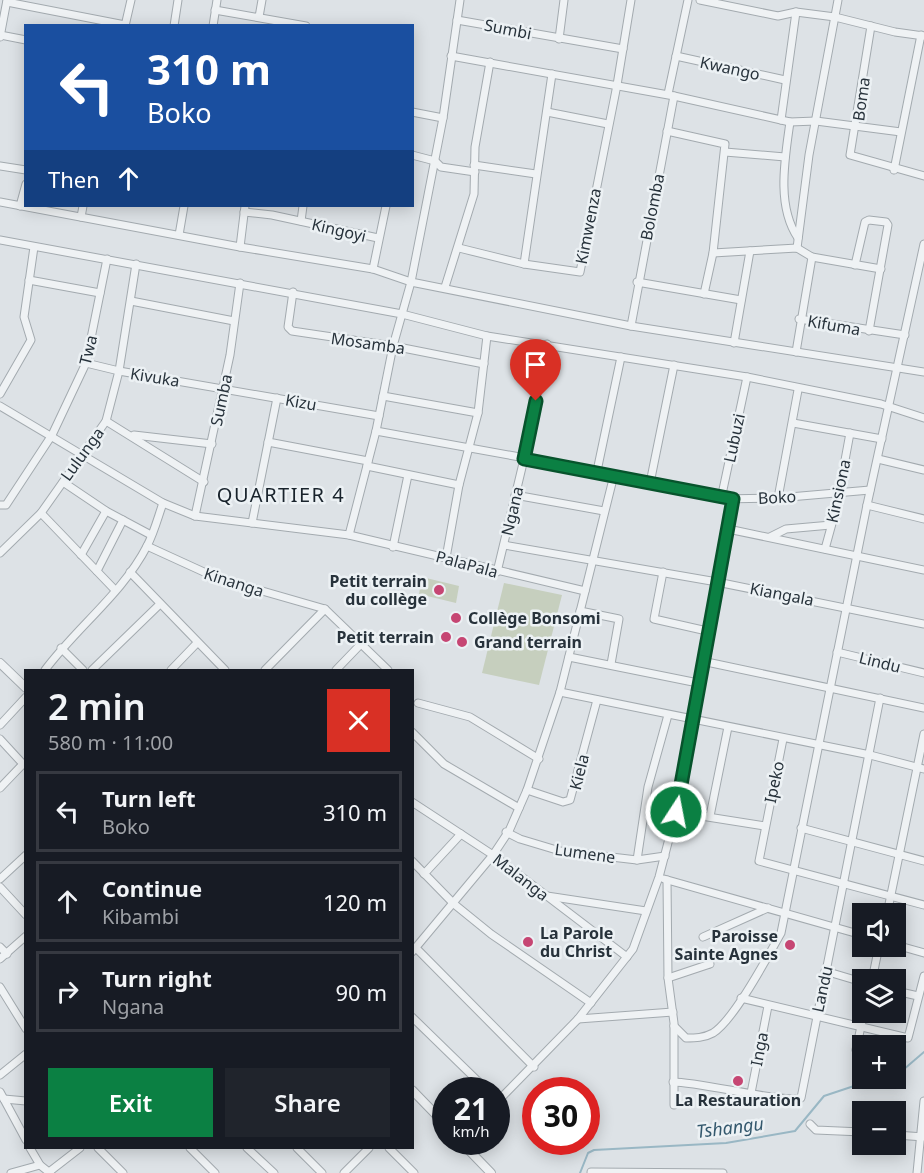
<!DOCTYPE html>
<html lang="en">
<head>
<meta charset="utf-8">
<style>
  body { margin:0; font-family:"Noto Sans",sans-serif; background:#20242c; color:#f1f3f6; height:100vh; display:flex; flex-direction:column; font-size:22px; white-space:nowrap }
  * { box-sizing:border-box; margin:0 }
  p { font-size:20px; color:#9ea1a6 }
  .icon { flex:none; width:33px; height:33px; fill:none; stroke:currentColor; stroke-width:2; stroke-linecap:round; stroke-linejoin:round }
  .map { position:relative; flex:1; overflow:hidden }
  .details { position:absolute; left:24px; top:669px; width:390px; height:480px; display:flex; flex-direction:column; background:#171b24; border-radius:0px; box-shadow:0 3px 15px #0003 }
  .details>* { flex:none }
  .guide { position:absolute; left:24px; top:24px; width:390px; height:183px; border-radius:0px; box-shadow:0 3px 15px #0003; background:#1a4fa0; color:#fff; overflow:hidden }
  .controls { position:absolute; left:852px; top:903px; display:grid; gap:12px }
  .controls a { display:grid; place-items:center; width:54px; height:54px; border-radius:0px; background:#171b24; box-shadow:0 3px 15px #0003; font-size:30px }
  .speed { position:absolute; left:432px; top:1077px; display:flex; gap:12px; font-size:30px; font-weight:700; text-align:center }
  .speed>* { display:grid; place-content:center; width:78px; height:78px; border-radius:50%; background:#171b24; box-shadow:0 3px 15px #0003; line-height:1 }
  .speed small { font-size:15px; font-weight:400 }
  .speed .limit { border:9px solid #d22; background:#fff; color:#111 }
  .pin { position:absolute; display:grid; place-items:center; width:51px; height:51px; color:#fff; margin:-62px -26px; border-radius:50% 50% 50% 0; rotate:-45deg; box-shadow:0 0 6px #0007 }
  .pin .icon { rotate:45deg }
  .me { position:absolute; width:66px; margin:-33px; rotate:11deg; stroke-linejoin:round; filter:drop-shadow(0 0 4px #0008) }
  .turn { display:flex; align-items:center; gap:21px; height:126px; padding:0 24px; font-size:27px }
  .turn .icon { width:78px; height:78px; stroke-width:2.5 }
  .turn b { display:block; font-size:42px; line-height:51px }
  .then { display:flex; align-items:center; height:57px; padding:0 24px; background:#0003; gap:12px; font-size:22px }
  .round { display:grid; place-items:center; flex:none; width:63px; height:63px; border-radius:0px; background:#20242c }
  .summary { display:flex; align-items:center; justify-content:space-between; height:102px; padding:0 24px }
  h1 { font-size:36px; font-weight:600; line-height:45px }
  .action { display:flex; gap:12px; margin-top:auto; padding:12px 24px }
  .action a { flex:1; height:69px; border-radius:0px; background:#0b8043; color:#fff; font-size:24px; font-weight:600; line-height:69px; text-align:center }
  .action a+a { background:#20242c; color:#f1f3f6 }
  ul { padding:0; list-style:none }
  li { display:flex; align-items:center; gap:18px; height:81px; margin:0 12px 9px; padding:0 12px; border:3px solid #363941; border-radius:0px }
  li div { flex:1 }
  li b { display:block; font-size:22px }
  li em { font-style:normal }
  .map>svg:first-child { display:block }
  .green { fill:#c6cfbe }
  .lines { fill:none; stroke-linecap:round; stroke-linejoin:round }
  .stream { stroke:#99b7c4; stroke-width:2 }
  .minor-casing { stroke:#a3aaaf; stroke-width:9 }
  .tertiary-casing { stroke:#a3aaaf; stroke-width:10 }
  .minor { stroke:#eff2f4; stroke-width:7 }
  .tertiary { stroke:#eff2f4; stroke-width:8 }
  .route-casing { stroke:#07532c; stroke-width:15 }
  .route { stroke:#0b8043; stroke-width:10 }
  .poi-dot { fill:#c64673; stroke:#ecf1f4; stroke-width:2 }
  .labels { text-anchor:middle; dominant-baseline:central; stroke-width:5; stroke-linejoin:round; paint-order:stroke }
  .street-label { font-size:16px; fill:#27323b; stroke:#ecf1f4 }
  .poi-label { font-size:16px; font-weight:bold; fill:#27323b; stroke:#ecf1f4; text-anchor:end }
  .water-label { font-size:18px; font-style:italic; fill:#34586d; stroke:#ecf1f4 }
  .quarter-label { font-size:20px; letter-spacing:1.5px; fill:#19232c; stroke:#ecf1f4 }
</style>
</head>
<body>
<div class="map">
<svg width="924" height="1173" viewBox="0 0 924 1173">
  <rect width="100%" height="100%" fill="#dde2e6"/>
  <g class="green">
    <path d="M 422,577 L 459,586 L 456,603 L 419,594 Z"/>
    <path d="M 504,583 L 562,595 L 539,685 L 482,673 Z"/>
  </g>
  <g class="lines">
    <g class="stream">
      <path d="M 896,1073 L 903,1070 L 924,1052"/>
      <path d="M 580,1173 L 588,1153 L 594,1150 L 726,1143 L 795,1131 L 824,1096 L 878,1078"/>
    </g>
    <defs>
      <g id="minor">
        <path d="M 700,0 L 778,16 L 796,12 L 835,17 L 895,32 L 924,36"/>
        <path d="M 7,2 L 125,25"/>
        <path d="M 215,10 L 306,26"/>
        <path d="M 259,17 L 262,0"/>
        <path d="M 457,20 L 623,49"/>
        <path d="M 125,26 L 131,0"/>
        <path d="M 174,26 L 178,0"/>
        <path d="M 213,26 L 217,0"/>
        <path d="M 871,26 L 850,155 L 924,176"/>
        <path d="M 0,35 L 26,40"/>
        <path d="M 0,37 L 7,0"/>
        <path d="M 559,39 L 564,0"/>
        <path d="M 451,56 L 674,96 L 790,122 L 816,121 L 901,132"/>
        <path d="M 676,56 L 785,80"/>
        <path d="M 668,94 L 688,0"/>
        <path d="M 412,112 L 443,118"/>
        <path d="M 547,112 L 608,124"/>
        <path d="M 781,120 L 796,12"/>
        <path d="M 790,122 C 785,158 776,206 798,238"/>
        <path d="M 667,131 L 725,144 L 713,253 L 704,294"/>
        <path d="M 725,152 L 785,157"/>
        <path d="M 412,155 L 435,161 L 441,167 L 475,172"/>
        <path d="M 474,165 L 536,174"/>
        <path d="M 0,166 L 26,170"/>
        <path d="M 894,170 L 921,35"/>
        <path d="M 0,202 L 240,247 L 373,269 L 411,282 L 631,326 L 924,372"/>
        <path d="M 20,206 L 26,184"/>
        <path d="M 244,212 L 272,215 L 378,238"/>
        <path d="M 81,217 L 83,206"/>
        <path d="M 301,221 L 303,206"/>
        <path d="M 179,235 L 184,206"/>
        <path d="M 0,240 L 402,314 L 487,336 L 747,377 L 881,404 L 924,418"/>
        <path d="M 240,247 L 245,206"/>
        <path d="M 459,248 L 524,264 L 580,272 L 617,85 L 631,0"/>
        <path d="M 797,248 L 809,155 L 838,0"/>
        <path d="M 713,253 L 797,248 L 812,257 L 881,269"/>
        <path d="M 524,264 L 552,74"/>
        <path d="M 855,265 L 865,222 L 869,220 L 886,222 L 888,225 L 869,331"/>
        <path d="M 373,269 L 386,206"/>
        <path d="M 29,280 L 100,293"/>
        <path d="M 637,282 L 741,300"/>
        <path d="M 445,287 L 474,194 L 475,147 L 490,62"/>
        <path d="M 293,292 L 288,327 L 292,331 L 393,346 L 484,364"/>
        <path d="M 131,301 L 234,321"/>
        <path d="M 799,319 L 905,335"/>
        <path d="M 631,326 L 674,96"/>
        <path d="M 734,343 L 750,251"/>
        <path d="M 796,352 L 812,257"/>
        <path d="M 86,363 L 119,371 L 379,416"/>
        <path d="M 0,394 L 31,340 L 24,317 L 34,247"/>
        <path d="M 383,396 L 478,413"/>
        <path d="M 0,406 L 163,503 L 195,516 L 349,535 L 585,591"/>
        <path d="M 106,421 L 204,482"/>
        <path d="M 793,423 L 882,439"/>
        <path d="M 376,431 L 597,471 L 721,499 L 778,498 L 870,490"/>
        <path d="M 134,435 L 212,444"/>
        <path d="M 268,442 L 368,461"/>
        <path d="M 878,459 L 924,470"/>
        <path d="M 367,466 L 459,485"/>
        <path d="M 597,471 L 621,357"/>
        <path d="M 63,482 L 106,511 L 151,535"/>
        <path d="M 650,483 L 674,365"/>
        <path d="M 515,495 L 604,511"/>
        <path d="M 778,498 L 798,390"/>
        <path d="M 721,499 L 747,377"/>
        <path d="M 0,505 L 6,505 L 52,435 L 86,363 L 107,259"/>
        <path d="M 867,505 L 924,519"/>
        <path d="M 41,513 L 115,590"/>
        <path d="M 195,516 L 230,355 L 240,283"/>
        <path d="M 252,523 L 277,398"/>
        <path d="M 728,529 L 924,570"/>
        <path d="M 349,535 L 376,431 L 393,346 L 411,282 L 443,118 L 460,0"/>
        <path d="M 770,537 L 786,529 L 831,525"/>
        <path d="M 504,545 L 717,582 L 924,624"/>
        <path d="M 147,546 L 217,578 L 325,609 L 388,670"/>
        <path d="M 393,547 L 408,475"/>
        <path d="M 825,549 L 836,509 L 850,433"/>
        <path d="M 0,553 L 41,513 L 106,421 L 119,371 L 136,264"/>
        <path d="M 81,555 L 106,511"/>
        <path d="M 446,558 L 459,485 L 478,413 L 487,336"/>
        <path d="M 97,571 L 123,520"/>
        <path d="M 130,572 L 225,670"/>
        <path d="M 497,572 L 524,459 L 547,344"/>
        <path d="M 663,572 L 654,619 L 707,631"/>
        <path d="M 580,611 L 619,619 L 611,664"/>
        <path d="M 61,648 L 83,670"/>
        <path d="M 837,652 L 924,673"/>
        <path d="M 569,657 L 698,683"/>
        <path d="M 702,661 L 924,708"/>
        <path d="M 45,670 C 76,628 123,593 147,546 C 154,533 158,517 163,503"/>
        <path d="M 92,670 L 160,604"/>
        <path d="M 171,670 L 197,643"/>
        <path d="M 265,670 L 325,609"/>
        <path d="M 336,670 L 360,645"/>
        <path d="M 560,692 L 870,755 L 924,769"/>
        <path d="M 418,703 L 470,717 L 539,759"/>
        <path d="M 0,725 L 26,697"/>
        <path d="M 412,732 L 444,764 L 519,808"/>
        <path d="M 0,739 L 23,764 L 0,788"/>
        <path d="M 783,739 L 759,861 L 924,905"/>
        <path d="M 527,790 L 563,802 L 570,800 L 597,700"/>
        <path d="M 412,802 L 493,855 L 627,957"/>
        <path d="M 676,812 L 765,826"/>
        <path d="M 710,816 L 728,727"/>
        <path d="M 801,828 L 924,861"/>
        <path d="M 506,832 L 520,839 L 560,851 L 637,860 L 665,856"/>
        <path d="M 637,860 L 648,787 L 668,715"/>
        <path d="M 412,861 L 454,904 L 491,934 L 591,1003"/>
        <path d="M 424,874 L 461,834"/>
        <path d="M 0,879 L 26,855"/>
        <path d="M 664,879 L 862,935"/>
        <path d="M 667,880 L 668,978 L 674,1023 L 674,1105"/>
        <path d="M 0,887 L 26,915"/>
        <path d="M 547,896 L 646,911"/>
        <path d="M 887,914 L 924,734"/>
        <path d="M 703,937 L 768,908"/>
        <path d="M 896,945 L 924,953"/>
        <path d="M 0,947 L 7,954"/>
        <path d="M 416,948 L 534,1067"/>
        <path d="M 412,952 L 493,855 L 509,831 L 527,790 L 560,692 L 614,475"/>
        <path d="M 0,959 L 26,936"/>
        <path d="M 825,971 L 862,982"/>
        <path d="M 668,978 L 710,964"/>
        <path d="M 872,980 L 879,946"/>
        <path d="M 0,987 L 26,1029"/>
        <path d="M 896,991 L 918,996"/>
        <path d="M 741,998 L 908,1038 L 924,976"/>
        <path d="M 412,1017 L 487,1090"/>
        <path d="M 578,1019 L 673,1012"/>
        <path d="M 674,1026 L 686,1038 C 695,1038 704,1038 713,1033 C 734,1020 768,956 781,933 L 867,505 L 924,244"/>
        <path d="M 856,1050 L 864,1012"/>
        <path d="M 0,1075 L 26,1054"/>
        <path d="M 673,1082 C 701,1082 786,1104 801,1098 L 880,698"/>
        <path d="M 0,1092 L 26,1140"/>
        <path d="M 751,1093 L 768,1006"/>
        <path d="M 4,1099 L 26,1101"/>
        <path d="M 496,1103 L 578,1019 L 633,949 L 659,877 L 676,812 L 733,499"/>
        <path d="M 810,1124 L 816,1130 L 862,1132"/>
        <path d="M 896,1135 L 924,1137"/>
        <path d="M 30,1148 L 40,1165 L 50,1173"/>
        <path d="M 98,1148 L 123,1173"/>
        <path d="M 190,1148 L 215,1173"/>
        <path d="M 247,1148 L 274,1173"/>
        <path d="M 297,1148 L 322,1173"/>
        <path d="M 389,1148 L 414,1173"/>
        <path d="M 49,1172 L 80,1148"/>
        <path d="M 591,1172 L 723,1173"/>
        <path d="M 11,1173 L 40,1165"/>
        <path d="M 344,1173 L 369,1148"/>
        <path d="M 917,1173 L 924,1101"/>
      </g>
      <g id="tertiary">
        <path d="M 0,663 L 26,688"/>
        <path d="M 412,1090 L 446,1125"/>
        <path d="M 461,1142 L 491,1173"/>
      </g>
    </defs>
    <use href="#minor" class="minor-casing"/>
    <use href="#tertiary" class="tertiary-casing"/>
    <use href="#minor" class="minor"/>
    <use href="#tertiary" class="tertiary"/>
  </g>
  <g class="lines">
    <defs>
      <path id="route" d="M 536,401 L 524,459 L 733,499 L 676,812"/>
    </defs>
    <use href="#route" class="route-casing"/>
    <use href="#route" class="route"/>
  </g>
  <g class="poi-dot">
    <circle cx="439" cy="590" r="6"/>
    <circle cx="456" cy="618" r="6"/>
    <circle cx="446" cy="637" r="6"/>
    <circle cx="462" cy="642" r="6"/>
    <circle cx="528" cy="942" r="6"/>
    <circle cx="790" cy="945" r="6"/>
    <circle cx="738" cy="1081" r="6"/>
  </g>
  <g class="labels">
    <g class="street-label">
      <text transform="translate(508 29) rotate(11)">Sumbi</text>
      <text transform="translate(730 68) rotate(12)">Kwango</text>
      <text transform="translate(861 99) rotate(-82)">Boma</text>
      <text transform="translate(652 207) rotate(-79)">Bolomba</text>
      <text transform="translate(588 226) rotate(-79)">Kimwenza</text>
      <text transform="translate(339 230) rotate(13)">Kingoyi</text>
      <text transform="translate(834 325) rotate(10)">Kifuma</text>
      <text transform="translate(368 343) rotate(8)">Mosamba</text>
      <text transform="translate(88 350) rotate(-76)">Twa</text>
      <text transform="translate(155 377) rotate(9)">Kivuka</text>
      <text transform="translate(221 400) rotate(-78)">Sumba</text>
      <text transform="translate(301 402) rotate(10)">Kizu</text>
      <text transform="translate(734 438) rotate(-78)">Lubuzi</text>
      <text transform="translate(82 454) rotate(-54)">Lulunga</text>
      <text transform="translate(838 491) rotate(-78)">Kinsiona</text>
      <text transform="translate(777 497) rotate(-3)">Boko</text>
      <text transform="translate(512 511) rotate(-77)">Ngana</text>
      <text transform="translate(467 564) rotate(15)">PalaPala</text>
      <text transform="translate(234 582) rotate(18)">Kinanga</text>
      <text transform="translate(782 594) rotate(11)">Kiangala</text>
      <text transform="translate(880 662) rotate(14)">Lindu</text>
      <text transform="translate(579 772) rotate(-76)">Kiela</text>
      <text transform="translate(774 782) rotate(-78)">Ipeko</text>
      <text transform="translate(585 853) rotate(8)">Lumene</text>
      <text transform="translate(521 877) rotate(38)">Malanga</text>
      <text transform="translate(822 989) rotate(-78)">Landu</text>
      <text transform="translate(759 1049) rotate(-79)">Inga</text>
    </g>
    <g class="poi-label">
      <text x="427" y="581">Petit terrain<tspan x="427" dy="18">du collège</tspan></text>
      <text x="468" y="618" text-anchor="start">Collège Bonsomi</text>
      <text x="434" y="637">Petit terrain</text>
      <text x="474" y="642" text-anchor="start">Grand terrain</text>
      <text x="540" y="933" text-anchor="start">La Parole<tspan x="540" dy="18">du Christ</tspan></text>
      <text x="778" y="936">Paroisse<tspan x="778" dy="18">Sainte Agnes</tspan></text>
      <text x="738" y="1100" text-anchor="middle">La Restauration</text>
    </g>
    <g class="water-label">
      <text transform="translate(730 1127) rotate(-7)">Tshangu</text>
    </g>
    <g class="quarter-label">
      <text x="281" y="494">QUARTIER 4</text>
    </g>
  </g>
</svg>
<div class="controls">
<a><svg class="icon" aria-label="sound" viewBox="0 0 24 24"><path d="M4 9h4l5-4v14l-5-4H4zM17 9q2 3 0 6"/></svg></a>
<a><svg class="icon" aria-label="layers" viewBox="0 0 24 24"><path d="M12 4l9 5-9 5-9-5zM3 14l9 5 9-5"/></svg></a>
<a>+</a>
<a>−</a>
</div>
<div class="speed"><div>21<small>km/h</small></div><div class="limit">30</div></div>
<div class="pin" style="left:536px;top:401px;background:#d93025"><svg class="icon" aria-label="arrive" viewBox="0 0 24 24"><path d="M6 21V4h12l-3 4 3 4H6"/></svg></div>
<svg class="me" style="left:676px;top:812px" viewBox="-20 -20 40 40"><circle r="17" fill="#0b8043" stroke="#fff" stroke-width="3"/><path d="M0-11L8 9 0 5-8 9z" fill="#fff"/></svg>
<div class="guide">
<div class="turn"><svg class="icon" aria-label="left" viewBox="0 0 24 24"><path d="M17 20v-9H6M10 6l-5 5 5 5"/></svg><div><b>310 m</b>Boko</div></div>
<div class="then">Then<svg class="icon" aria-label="ahead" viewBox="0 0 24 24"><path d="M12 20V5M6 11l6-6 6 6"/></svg></div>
</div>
<section class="details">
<div class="summary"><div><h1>2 min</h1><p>580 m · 11:00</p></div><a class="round" style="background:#d93025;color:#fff"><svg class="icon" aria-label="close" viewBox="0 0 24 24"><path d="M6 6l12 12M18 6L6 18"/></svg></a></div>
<ul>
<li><svg class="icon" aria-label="left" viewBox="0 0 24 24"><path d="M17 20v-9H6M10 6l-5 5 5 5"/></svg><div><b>Turn left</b><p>Boko</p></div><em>310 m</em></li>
<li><svg class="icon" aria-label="ahead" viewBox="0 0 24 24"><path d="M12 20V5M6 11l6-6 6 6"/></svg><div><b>Continue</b><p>Kibambi</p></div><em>120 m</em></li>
<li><svg class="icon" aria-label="right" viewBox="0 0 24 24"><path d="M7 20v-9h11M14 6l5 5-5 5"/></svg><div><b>Turn right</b><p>Ngana</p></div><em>90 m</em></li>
</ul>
<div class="action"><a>Exit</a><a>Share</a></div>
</section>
</div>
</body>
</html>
